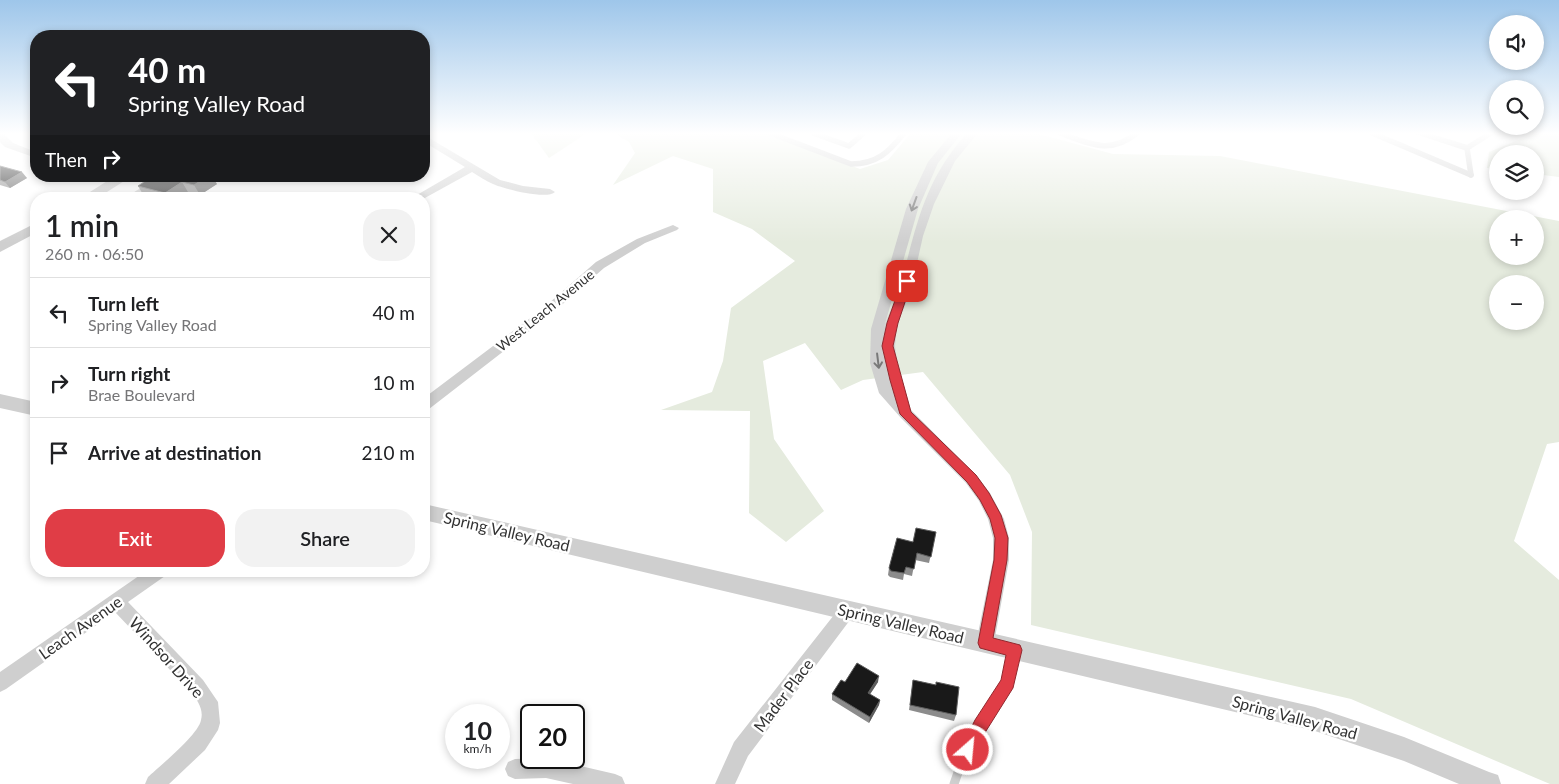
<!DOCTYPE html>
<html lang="en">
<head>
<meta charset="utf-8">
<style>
  body { margin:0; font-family:Lato,sans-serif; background:#f2f2f2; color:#202124; height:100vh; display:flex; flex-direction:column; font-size:19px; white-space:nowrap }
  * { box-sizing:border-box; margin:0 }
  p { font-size:16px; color:#757577 }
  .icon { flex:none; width:28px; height:28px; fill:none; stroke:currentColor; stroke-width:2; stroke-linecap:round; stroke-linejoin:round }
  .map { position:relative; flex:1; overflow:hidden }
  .drawer { position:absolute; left:30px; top:192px; width:400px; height:385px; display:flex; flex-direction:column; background:#fff; border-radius:20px; box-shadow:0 2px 8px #0003 }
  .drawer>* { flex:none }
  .guide { position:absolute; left:30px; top:30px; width:400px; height:152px; border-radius:20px; box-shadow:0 2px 8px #0003; background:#202124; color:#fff; overflow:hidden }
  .controls { position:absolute; left:1489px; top:15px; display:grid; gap:10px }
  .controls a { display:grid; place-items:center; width:55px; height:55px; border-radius:50%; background:#fff; box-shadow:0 2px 8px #0003; font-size:25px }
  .speed { position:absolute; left:445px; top:704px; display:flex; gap:10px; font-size:25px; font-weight:700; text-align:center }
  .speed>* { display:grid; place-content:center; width:65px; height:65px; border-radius:50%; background:#fff; box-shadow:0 2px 8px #0003; line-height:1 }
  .speed small { font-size:12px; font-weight:400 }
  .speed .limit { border:2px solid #111; border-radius:8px; background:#fff; color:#111 }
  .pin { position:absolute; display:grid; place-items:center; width:42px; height:42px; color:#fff; margin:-21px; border-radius:10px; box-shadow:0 2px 8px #0006 }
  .me { position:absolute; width:55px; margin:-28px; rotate:27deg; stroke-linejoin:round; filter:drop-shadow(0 0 4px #0008) }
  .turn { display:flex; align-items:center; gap:18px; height:105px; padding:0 15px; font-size:22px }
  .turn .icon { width:65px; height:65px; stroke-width:2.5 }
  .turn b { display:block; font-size:35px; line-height:42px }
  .then { display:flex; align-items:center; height:48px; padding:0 15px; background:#0003; gap:10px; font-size:19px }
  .round { display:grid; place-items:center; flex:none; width:52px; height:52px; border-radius:20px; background:#f2f2f2 }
  .summary { display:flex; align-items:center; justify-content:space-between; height:85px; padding:0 15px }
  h1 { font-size:30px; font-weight:600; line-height:38px }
  .primary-button { display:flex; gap:10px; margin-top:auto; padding:10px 15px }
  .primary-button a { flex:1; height:58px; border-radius:20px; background:#e03d46; color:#fff; font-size:20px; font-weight:600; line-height:58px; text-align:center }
  .primary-button a+a { background:#f2f2f2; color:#202124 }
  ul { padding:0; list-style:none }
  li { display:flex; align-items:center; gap:15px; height:70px; padding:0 15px; border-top:1px solid #e0e0e0 }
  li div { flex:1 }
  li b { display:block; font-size:19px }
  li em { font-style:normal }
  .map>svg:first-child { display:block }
  .green { fill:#e5ebde; fill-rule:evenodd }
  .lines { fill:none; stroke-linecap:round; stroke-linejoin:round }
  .service-far1 { stroke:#cfcfcf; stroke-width:5.5 }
  .service { stroke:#cfcfcf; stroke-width:9 }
  .minor { fill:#cfcfcf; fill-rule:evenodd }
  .tertiary { fill:#cfcfcf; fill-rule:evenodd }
  .wall { fill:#8c8c8c }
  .shaded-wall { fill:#5e5e5e }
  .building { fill:#191919; stroke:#5e5e5e }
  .oneway { stroke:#797979 }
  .route { fill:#e03d46; stroke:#92282e }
  .labels { text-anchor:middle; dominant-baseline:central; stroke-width:5; stroke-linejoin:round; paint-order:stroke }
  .street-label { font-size:14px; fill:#323232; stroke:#fff }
  .near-street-label { font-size:16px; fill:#323232; stroke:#fff }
</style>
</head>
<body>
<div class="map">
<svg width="1559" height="784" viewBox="0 0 1559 784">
  <rect width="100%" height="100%" fill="#fff"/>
  <g class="green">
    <path d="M 531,133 L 587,133 L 549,158 Z"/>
    <path d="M 614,133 L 765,133 L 860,169 L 888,160 L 911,133 L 1035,133 L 1113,154 L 1220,156 L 1559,221 L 1559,442 L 1547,444 L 1514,541 L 1559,580 L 1559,784 L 1550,784 L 1351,699 L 1031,625 L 1032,532 L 1010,475 L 923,372 L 863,380 L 841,390 L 805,343 L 763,361 L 774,439 L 824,511 L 786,542 L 749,513 L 750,411 L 661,410 L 712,392 L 723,361 L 731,308 L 795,261 L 752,229 L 713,212 L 713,169 L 673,156 L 613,185 L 635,153 L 629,142 ZM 1498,219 L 1535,219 L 1535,256 L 1498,256 ZM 1498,284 L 1535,284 L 1535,321 L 1498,321 Z"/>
    <path d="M 1535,133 L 1559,133 L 1559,177 L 1535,174 L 1535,154 L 1498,154 L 1497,169 L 1487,168 L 1489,152 Z"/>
  </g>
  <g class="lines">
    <g class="service-far1">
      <path d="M 770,133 L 851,164 C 877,164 889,152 904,133"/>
      <path d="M 813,133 L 849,146 L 864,133"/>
      <path d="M 1060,133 C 1090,144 1110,155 1137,133"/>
      <path d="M 1372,133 L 1471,175"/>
      <path d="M 1471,175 L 1467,148 L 1491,133"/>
      <path d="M 128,199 L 149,186"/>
    </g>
    <path class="service" d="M 954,784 L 962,761 L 980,726 L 1008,683 L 1015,650"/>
    <g class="minor">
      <path d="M 0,133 L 4,134 L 13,143 L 36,152 L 36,158 L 5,147 L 0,142 Z"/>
      <path d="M 952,133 L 962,133 L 938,163 L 918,209 L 883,331 C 888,314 896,300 901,283 C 917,224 924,181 967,133 L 978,133 L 955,161 L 934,204 L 923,236 L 911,290 L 897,326 L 895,346 L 897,362 L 911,410 L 976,475 L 990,493 L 1004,519 L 1009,538 L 1009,560 L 994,643 L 991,649 L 985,651 L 979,649 L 976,643 L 993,560 L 993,538 L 988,519 L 979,501 L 966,483 L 901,418 L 879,393 L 870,363 L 871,329 L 906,209 L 928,162 Z"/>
      <path d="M 1412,133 L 1428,133 L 1471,146 L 1472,148 L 1467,151 Z"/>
      <path d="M 424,135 L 500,180 L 523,186 L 550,189 L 555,192 C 547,200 504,189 493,184 C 486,181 479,176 472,172 L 423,199 L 410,199 L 465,167 L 424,142 Z"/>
      <path d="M 673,225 L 679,228 L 677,230 L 645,243 L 604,268 L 549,316 L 429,409 L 424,410 L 424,398 L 541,310 L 596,262 L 637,239 Z"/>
      <path d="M 146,571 L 167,571 L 165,576 L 128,602 L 203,680 L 218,702 L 220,723 L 218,730 L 205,750 L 169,784 L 145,784 L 148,777 C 160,766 199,734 201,720 C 204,709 197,700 191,692 L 115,612 L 6,689 L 0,692 L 0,672 Z"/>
      <path d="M 847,603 L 853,606 L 855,611 L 853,616 L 748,756 L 735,784 L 715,784 L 734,742 L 841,606 Z"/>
      <path d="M 546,758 L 615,774 L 622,777 L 625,784 L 573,784 L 546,778 L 515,779 L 508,776 L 505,769 L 508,762 L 515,759 Z"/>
    </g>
    <g class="tertiary">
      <path d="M 115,176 L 132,176 L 96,199 L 79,199 Z"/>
      <path d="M 36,223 L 36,233 L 0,252 L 0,241 Z"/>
      <path d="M 0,394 L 36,402 L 36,416 L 0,408 Z"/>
      <path d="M 424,504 L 1315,707 L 1404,737 L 1489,772 L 1498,775 L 1501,784 L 1459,784 L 1404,761 L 1315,731 L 424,520 Z"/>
    </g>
  </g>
  <g class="wall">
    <path d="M 0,166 L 27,178 L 10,188 L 0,185 Z"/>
    <path d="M 153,176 L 217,184 L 200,195 L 188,192 L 178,199 L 155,199 L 144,196 L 138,186 Z"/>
    <path d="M 936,532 L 929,563 L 915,560 L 912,576 L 904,574 L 903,580 L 890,577 L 888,575 L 889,568 L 913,542 Z"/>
    <path d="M 913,680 L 936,685 L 936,682 L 956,715 L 954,721 L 909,710 Z"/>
    <path d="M 845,682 L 878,682 L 870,694 L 880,700 L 879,705 L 869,723 L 832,700 L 832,694 Z"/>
  </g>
  <g class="shaded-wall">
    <path d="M 22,172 L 27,178 L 10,188 L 5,182 Z"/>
    <path d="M 208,176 L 212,176 L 217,184 L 200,195 L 194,185 Z"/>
    <path d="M 182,182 L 188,192 L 178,199 L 169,199 L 165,193 Z"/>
    <path d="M 879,676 L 878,682 L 867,699 L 868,693 Z"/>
    <path d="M 880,700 L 879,705 L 869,723 L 870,717 Z"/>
  </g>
  <g class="building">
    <path d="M 0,166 L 22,172 L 5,182 L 0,180 Z"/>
    <path d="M 153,176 L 208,176 L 194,185 L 182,182 L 165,193 L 138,186 Z"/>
    <path d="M 916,528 L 936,532 L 931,557 L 917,553 L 914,569 L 906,567 L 904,573 L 891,571 L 889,568 L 897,538 L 913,542 Z"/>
    <path d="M 857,663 L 879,676 L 868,693 L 880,700 L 870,717 L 832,694 L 841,680 L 845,682 Z"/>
    <path d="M 913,680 L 936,685 L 936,682 L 959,687 L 956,715 L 910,705 Z"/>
  </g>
  <defs><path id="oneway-shaft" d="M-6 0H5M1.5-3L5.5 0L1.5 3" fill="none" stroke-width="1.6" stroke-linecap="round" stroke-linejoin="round" transform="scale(1.25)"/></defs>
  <g class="oneway">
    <use href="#oneway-shaft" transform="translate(914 204) rotate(110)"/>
    <use href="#oneway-shaft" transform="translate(878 361) rotate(83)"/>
  </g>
  <linearGradient id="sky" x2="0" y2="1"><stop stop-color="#9ec6ea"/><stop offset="0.55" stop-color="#fff"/><stop offset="1" stop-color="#fff" stop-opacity="0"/></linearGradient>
  <rect width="1559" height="243" fill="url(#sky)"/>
  <path class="route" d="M 903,278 L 907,278 L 912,281 L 898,323 L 893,346 L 911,412 L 976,475 L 989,493 L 1001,515 L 1008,538 L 1007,560 L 993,638 L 1020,645 L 1022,650 L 1013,688 L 986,731 L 974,755 L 968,757 L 963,755 L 960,750 L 975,720 L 1001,680 L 1006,655 L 980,648 L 978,643 L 994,560 L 995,538 L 990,519 L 980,500 L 967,482 L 900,414 L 890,380 L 882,346 L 887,323 Z"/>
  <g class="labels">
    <g class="street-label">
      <text transform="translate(545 310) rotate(-39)">West Leach Avenue</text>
    </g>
    <g class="near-street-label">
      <text transform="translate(507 531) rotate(13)">Spring Valley Road</text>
      <text transform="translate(901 623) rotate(13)">Spring Valley Road</text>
      <text transform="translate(80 627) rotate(-35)">Leach Avenue</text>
      <text transform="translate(167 657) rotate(48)">Windsor Drive</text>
      <text transform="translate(783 695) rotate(-53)">Mader Place</text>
      <text transform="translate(1295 717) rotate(15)">Spring Valley Road</text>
    </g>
  </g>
</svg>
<div class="controls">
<a><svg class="icon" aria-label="sound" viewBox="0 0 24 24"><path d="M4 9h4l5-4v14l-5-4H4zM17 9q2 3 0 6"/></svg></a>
<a><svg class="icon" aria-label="search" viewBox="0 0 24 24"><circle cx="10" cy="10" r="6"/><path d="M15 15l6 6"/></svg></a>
<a><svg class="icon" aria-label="layers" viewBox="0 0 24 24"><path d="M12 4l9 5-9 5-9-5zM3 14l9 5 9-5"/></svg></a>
<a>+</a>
<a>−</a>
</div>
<div class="speed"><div>10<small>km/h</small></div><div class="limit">20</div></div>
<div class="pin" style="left:907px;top:281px;background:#d93025"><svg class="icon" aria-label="arrive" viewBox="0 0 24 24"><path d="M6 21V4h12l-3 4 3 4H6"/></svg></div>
<svg class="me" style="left:968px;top:750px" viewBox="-20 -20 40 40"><circle r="17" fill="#e03d46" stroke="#fff" stroke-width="3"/><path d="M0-11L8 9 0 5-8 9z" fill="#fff"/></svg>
<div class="guide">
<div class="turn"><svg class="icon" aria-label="left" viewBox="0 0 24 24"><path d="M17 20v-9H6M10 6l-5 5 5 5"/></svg><div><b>40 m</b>Spring Valley Road</div></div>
<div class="then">Then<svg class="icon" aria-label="right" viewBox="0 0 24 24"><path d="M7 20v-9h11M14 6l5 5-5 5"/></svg></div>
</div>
<section class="drawer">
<div class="summary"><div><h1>1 min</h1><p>260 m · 06:50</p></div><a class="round"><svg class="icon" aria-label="close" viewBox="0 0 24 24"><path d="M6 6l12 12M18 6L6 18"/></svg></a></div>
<ul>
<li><svg class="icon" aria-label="left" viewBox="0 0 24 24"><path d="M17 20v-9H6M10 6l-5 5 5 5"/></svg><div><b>Turn left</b><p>Spring Valley Road</p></div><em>40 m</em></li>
<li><svg class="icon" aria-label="right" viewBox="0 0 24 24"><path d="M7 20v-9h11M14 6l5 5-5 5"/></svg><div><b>Turn right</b><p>Brae Boulevard</p></div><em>10 m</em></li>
<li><svg class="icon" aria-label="arrive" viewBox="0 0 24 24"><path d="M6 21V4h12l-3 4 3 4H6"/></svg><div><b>Arrive at destination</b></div><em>210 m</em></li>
</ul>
<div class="primary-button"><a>Exit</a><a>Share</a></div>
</section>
</div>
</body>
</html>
